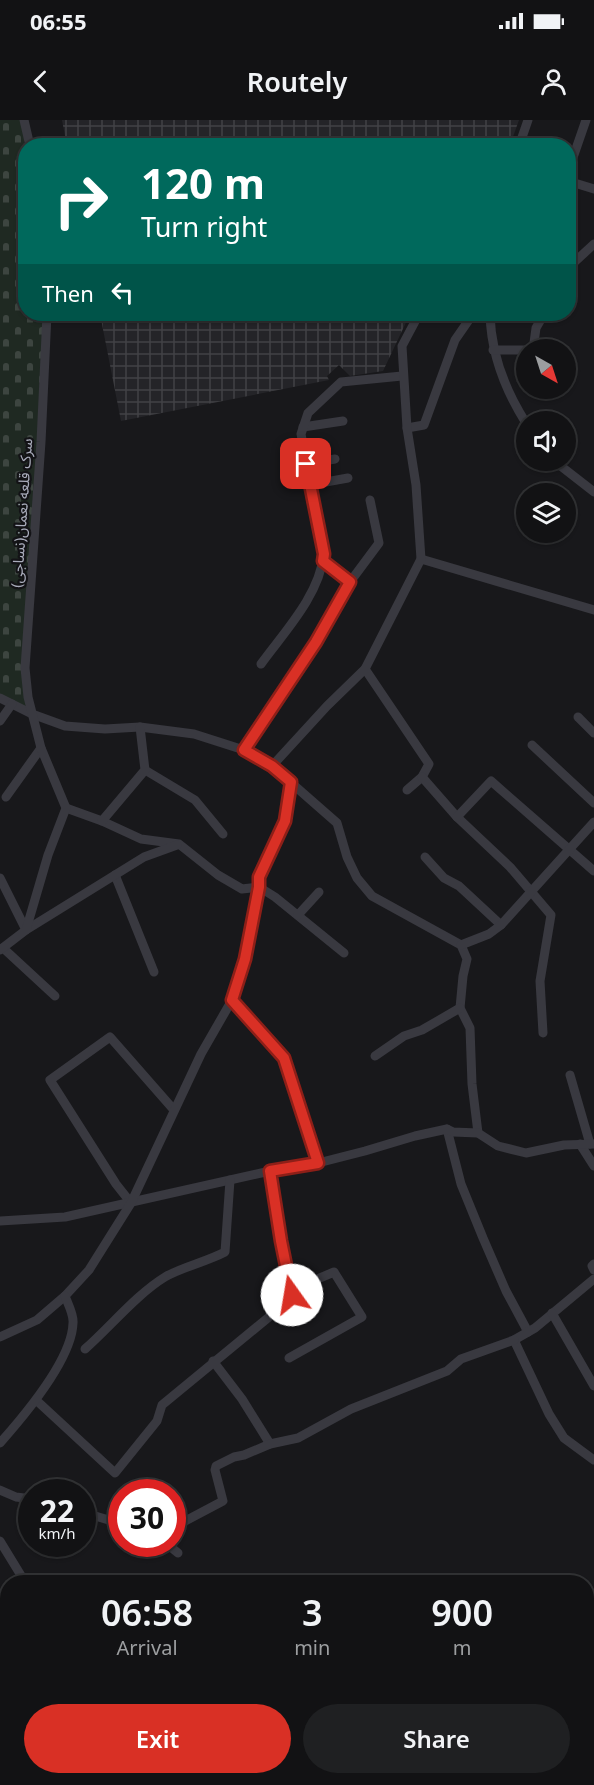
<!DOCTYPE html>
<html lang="en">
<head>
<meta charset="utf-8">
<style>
  body { margin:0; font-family:"Noto Sans","Noto Sans Arabic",sans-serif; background:#1f2022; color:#f1f3f6; height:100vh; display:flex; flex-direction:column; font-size:22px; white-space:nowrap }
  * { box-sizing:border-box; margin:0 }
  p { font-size:20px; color:#9c9ea0 }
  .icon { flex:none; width:33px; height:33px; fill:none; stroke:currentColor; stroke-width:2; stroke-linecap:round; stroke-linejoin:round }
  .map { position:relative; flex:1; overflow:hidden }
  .sheet { position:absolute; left:0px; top:1455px; width:594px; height:210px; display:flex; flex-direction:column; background:#121214; border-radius:24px 24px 0 0; box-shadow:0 2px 4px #0004,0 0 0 2px #313234 }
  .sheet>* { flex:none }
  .hud { position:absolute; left:18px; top:18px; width:558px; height:183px; border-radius:24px; box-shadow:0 2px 4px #0004,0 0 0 2px #313234; background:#00695c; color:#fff; overflow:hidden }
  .needle { width:39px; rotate:141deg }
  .buttons { position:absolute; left:516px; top:219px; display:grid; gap:12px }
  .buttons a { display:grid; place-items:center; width:60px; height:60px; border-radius:50%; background:#121214; box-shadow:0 2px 4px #0004,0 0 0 2px #313234; font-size:30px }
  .speed { position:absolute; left:18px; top:1359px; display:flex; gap:12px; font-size:30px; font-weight:700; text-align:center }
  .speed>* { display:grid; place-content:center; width:78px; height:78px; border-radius:50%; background:#121214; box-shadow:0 2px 4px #0004,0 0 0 2px #313234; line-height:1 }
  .speed small { font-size:15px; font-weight:400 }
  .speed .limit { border:9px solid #d22; background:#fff; color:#111 }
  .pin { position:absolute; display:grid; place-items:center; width:51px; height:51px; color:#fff; margin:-26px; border-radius:12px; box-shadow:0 3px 9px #0006 }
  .me { position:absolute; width:66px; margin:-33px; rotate:347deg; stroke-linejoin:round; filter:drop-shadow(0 0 4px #0008) }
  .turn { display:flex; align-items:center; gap:21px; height:126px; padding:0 24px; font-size:27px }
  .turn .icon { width:78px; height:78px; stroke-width:2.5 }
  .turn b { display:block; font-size:42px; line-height:51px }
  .then { display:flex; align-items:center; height:57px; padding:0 24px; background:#0003; gap:12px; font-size:22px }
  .eta { display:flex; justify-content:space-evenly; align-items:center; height:102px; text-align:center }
  .eta b { font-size:36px; font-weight:600; line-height:42px }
  .button { display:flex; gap:12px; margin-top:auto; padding:12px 24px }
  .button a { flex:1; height:69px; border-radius:36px; background:#d93025; color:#fff; font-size:24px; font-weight:600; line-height:69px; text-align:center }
  .button a+a { background:#1f2022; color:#f1f3f6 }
  .status { display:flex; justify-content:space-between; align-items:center; height:42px; padding:0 30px; background:#121214; direction:ltr }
  .status svg { height:16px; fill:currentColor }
  header { display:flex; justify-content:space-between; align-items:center; height:78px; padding:0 24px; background:#121214; font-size:27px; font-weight:600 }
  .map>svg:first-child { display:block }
  .industrial { fill:url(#industrial-grid) }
  .cemetery { fill:url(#cemetery-stones) }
  .water { fill:#2d3540 }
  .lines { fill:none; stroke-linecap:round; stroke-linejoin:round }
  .minor { stroke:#393940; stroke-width:9 }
  .route-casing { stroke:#8d1f18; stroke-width:15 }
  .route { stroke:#d93025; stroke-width:10 }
  .labels { text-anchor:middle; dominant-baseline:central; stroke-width:4.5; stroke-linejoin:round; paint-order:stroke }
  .street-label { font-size:15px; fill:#a9acbb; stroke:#131316 }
</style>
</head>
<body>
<div class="status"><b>06:55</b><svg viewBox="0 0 49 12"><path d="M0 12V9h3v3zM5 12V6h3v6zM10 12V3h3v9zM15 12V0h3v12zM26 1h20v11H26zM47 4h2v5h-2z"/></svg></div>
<header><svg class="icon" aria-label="back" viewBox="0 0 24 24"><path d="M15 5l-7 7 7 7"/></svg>Routely<svg class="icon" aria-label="person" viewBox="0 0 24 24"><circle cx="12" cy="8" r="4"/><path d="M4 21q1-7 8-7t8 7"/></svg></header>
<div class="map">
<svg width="594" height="1665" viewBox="0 0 594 1665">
  <defs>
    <pattern id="industrial-grid" width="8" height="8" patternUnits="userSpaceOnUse" patternTransform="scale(1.5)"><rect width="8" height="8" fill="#242428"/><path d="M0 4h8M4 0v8" fill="none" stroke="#414145"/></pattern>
    <pattern id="cemetery-stones" width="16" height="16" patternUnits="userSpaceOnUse" patternTransform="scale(1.5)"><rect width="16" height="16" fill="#1f2922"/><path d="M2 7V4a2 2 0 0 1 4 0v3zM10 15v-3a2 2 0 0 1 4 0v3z" fill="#3d4540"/></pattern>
  </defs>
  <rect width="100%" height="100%" fill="#18181b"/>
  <g class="industrial">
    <path d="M 62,0 L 519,0 L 510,25 L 67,26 Z"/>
    <path d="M 100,194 L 410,194 L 383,251 L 350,256 L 339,245 L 327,256 L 329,260 L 121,301 Z"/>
  </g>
  <path class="cemetery" d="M 0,0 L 24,0 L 26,194 L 47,194 L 25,548 L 32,594 L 0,578 Z"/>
  <path class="water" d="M 0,1611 L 7,1643 L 8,1658 L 11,1658 L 13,1665 L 0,1665 Z"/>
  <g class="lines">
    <g class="minor">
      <path d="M 24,0 L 30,26"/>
      <path d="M 519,26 L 528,0"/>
      <path d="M 568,52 L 586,0"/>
      <path d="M 568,61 L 594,69"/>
      <path d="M 568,148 L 594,124"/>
      <path d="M 490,194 C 491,233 505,270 526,303"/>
      <path d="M 493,230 L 526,230"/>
      <path d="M 533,230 L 536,208 L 544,194"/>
      <path d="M 303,307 L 343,301"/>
      <path d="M 407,308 L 424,305 L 455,220 L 473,194"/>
      <path d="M 553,340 L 594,372"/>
      <path d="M 306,344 L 335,339"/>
      <path d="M 309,365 L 348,358"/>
      <path d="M 421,439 L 594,490"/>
      <path d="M 323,441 L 350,462"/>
      <path d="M 261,544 C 285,511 319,476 324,434 L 301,314 L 308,293 L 341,262 L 402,256"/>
      <path d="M 365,549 L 429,644 L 422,657 L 407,670"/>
      <path d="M 0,578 L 32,594 L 65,606 L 105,609 L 140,607 L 194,614 L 244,630 L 272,646 L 337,703 L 347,737 L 357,758 L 372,776 L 461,825 L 467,839 L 463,856 L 460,888 L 470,908 L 472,964 L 478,1013"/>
      <path d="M 578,597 L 594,613"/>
      <path d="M 0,601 L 12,584"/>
      <path d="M 532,625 L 594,683"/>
      <path d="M 244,630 L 310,532 L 350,462 L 379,423 L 370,380"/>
      <path d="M 272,646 L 327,586 L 365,549 L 421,439 L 416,365 L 407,308 L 402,226 L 419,194"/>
      <path d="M 145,650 L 195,680 L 223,714"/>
      <path d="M 422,657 L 457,697 L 510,747 L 551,795 L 540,861 L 543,913"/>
      <path d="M 6,677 L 41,628"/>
      <path d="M 66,688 L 102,701 L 141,719 L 179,724 L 218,755 L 242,769 L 259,767 L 275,777 L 344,833"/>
      <path d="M 457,697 L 491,661 L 594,751"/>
      <path d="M 102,701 L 145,650 L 140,607"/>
      <path d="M 425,737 L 444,758 L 459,766 L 501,805"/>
      <path d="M 115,755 L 154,852"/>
      <path d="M 0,758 L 26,810 L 144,737 L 177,725"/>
      <path d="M 298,795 L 319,772"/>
      <path d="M 461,825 L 489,814 L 501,805 L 594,702"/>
      <path d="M 0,829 L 3,828 L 55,876"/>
      <path d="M 0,830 L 26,810 L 48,735 L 66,688 L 41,628 L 28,577 L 25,548 L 41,322 L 47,194"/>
      <path d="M 232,880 L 284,938 L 318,1043"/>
      <path d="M 375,936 L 404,916 L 422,910 L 460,888"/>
      <path d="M 570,955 L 590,1024"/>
      <path d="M 447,1009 L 461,1064 L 483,1118 L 506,1171 L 528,1212"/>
      <path d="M 580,1024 L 594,1046"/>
      <path d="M 270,1051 L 281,1121 L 293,1175"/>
      <path d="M 131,1083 L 116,1064 L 50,960 L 110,917 L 174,990"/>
      <path d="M 0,1101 L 65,1097 L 270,1051 L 318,1043 L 365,1031 L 415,1016 L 447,1009 L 453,1012 L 478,1013 L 498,1026 L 526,1033 L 564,1025 L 594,1024"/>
      <path d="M 594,1144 L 592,1146 L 594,1150"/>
      <path d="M 594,1159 L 535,1208 L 514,1220 L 549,1294 L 564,1318 L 594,1340"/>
      <path d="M 552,1193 L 594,1266"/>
      <path d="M 0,1217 L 37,1200 L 65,1176 L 89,1150 L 131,1083 L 201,934 L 232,880 L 245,839 L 259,767 L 259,757 L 285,701 L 291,662"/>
      <path d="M 85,1229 C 110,1207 137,1174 165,1157 C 182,1147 206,1142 225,1132 L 230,1060"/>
      <path d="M 213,1241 L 242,1279 L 270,1324"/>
      <path d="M 36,1280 L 115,1353 L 157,1301 L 162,1285 L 269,1197 L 303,1165 L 334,1152 L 362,1197 L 289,1238"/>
      <path d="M 0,1323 C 24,1296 72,1240 73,1203 C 74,1195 68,1184 65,1176"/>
      <path d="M 0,1370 L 16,1377 L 32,1379"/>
      <path d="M 82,1392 L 122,1404"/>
      <path d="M 172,1408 L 223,1381 L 215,1350 L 216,1346 L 234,1337 L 244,1335 L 270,1324 L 298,1318 L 351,1289 L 447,1251 L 461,1239 L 514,1220"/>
      <path d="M 0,1421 L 25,1462"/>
      <path d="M 167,1424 L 178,1433"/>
      <path d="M 586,1597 L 594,1593"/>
      <path d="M 250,1658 L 252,1665"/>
      <path d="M 466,1665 L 480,1658"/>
    </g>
  </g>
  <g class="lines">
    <defs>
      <path id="route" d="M 292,1175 L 281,1121 L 270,1051 L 318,1043 L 284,938 L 232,880 L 245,839 L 259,767 L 259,757 L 285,701 L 291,662 L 272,646 L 244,630 L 316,522 L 350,462 L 323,441 L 324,434 L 306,344"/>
    </defs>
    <use href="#route" class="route-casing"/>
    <use href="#route" class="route"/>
  </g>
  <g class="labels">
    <g class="street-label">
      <text transform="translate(21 393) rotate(-86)">سرک قلعه نعمان(نساجی)</text>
    </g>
  </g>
</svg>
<div class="buttons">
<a><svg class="needle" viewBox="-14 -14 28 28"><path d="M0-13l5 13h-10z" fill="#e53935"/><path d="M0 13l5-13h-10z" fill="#9c9ea0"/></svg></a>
<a><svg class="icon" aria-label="sound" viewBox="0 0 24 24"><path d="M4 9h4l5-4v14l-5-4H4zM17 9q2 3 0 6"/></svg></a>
<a><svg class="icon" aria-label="layers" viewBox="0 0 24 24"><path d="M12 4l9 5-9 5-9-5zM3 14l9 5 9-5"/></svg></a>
</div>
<div class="speed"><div>22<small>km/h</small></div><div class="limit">30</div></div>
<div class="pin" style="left:306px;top:344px;background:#d93025"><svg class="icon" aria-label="arrive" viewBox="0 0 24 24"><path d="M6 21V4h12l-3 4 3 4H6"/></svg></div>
<svg class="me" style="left:292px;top:1175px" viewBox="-20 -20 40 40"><circle r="19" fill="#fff"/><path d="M0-13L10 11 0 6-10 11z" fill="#d93025"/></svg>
<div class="hud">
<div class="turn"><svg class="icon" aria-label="right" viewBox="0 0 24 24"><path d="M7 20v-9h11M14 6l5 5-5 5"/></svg><div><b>120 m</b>Turn right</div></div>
<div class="then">Then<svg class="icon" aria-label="left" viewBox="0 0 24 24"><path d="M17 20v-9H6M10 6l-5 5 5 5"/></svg></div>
</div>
<section class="sheet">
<div class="eta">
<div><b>06:58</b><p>Arrival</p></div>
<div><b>3</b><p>min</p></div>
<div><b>900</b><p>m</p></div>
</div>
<div class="button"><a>Exit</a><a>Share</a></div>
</section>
</div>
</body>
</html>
